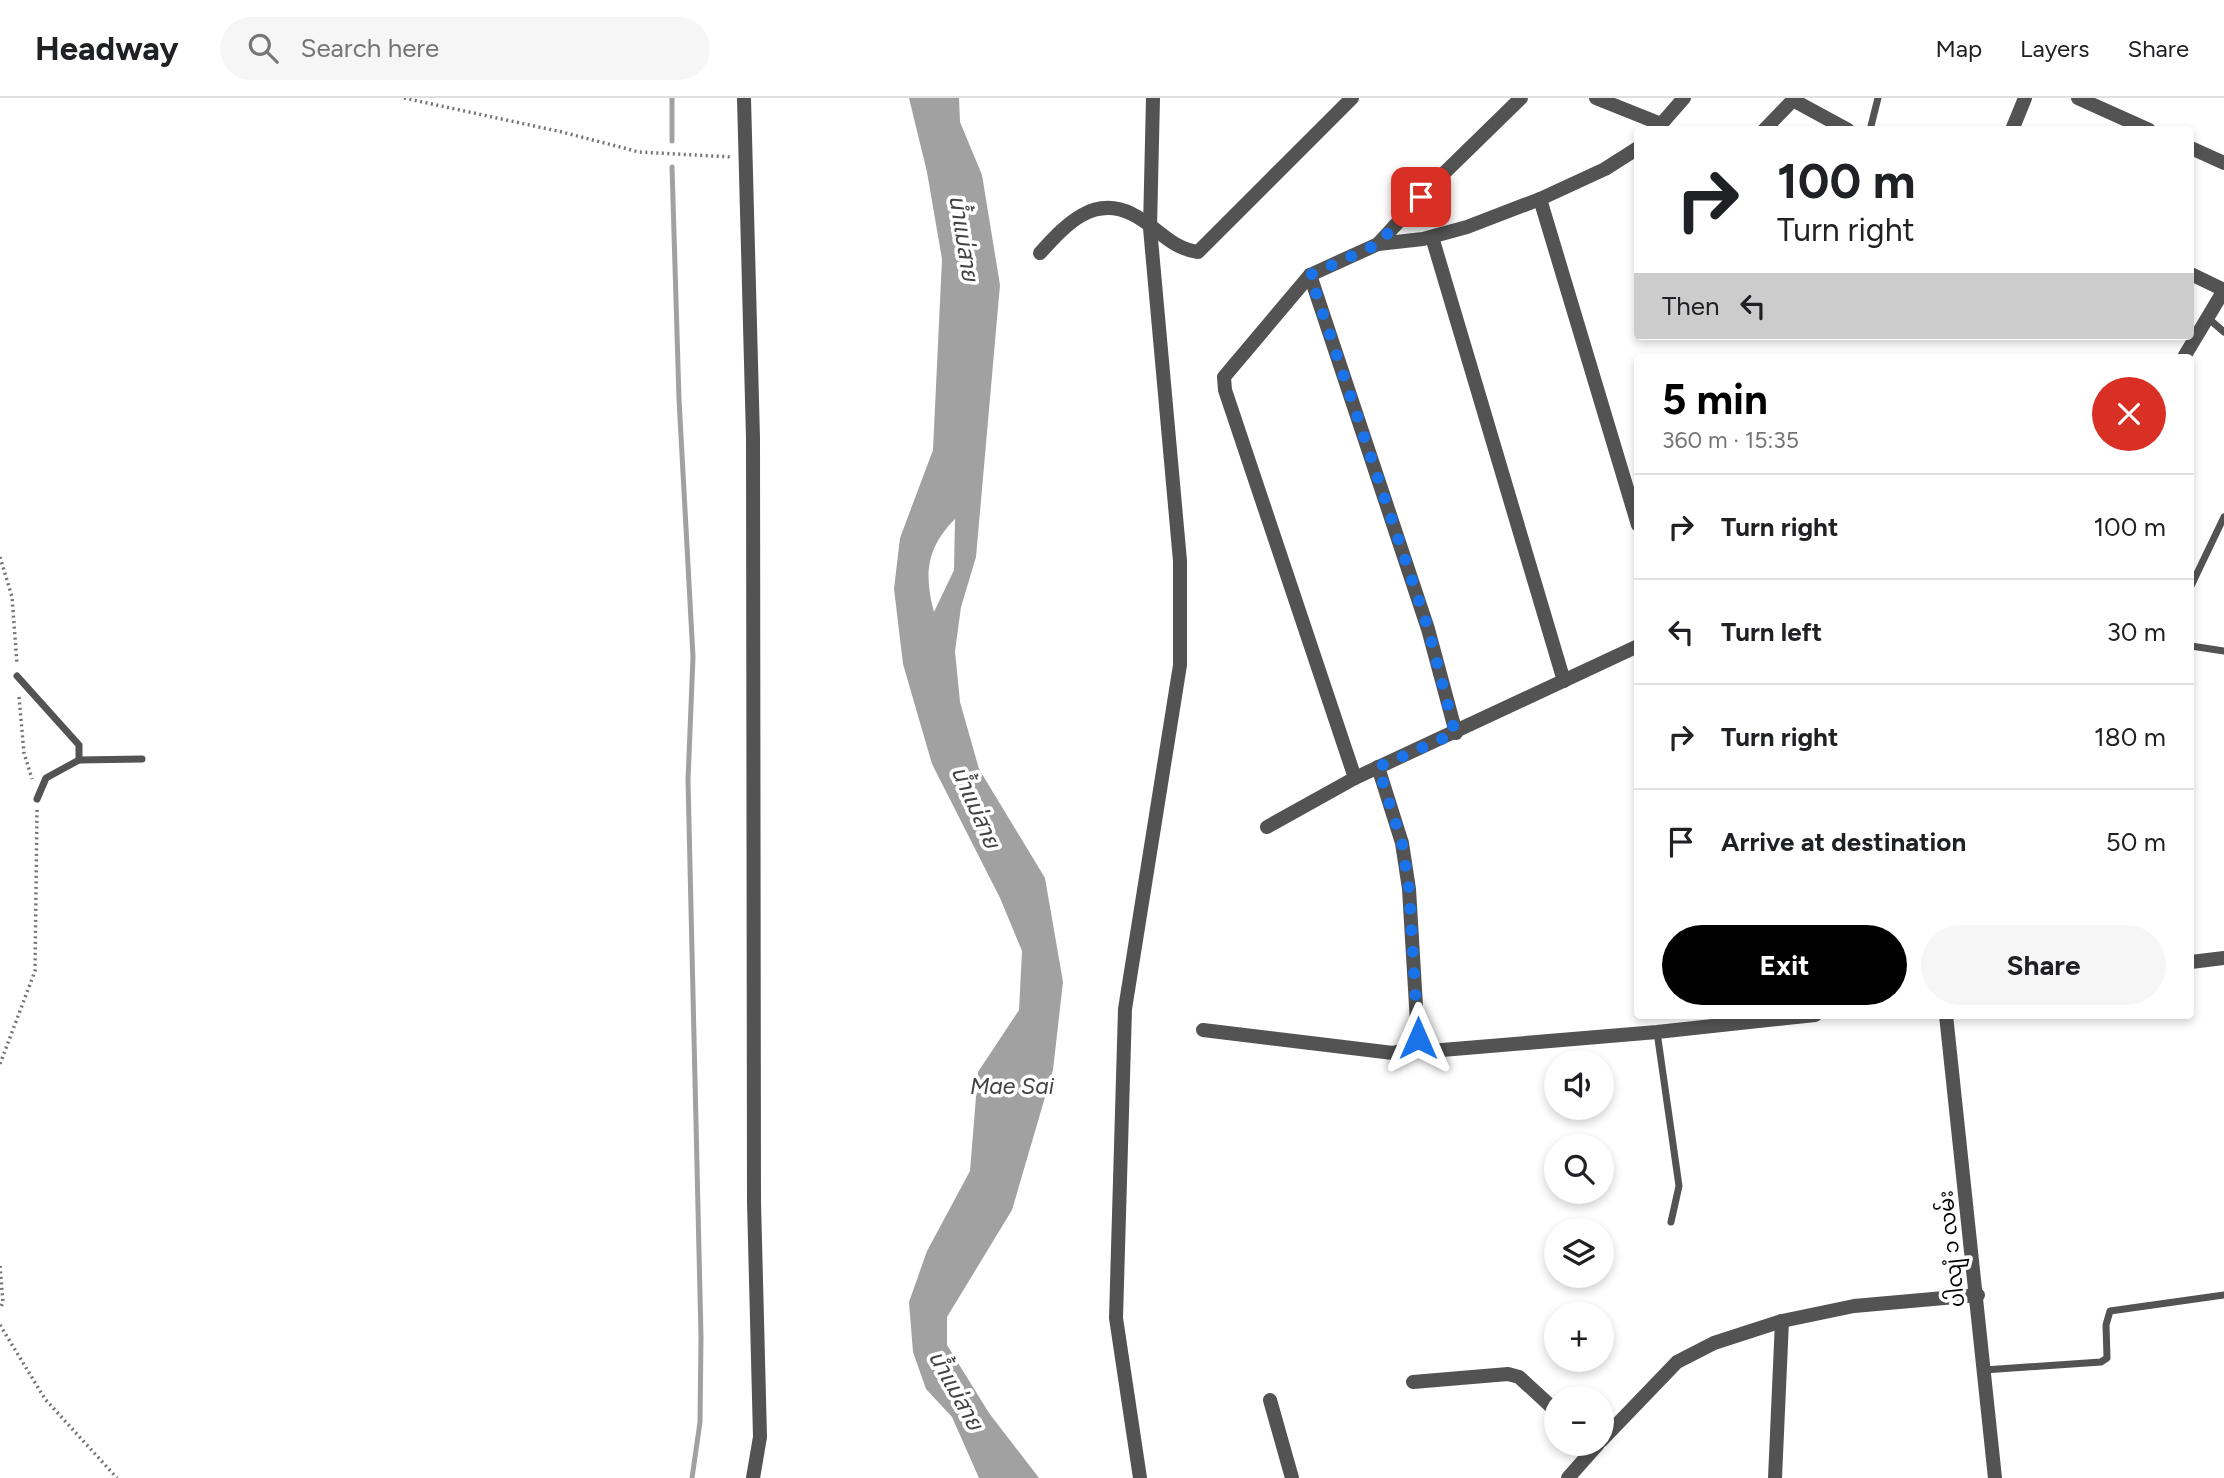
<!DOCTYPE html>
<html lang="en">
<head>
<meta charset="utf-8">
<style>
  body { margin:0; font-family:Figtree,"Noto Sans Myanmar","Noto Sans Thai",sans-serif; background:#f6f6f6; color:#202124; height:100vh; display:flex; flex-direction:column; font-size:26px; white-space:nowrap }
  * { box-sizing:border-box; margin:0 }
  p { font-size:23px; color:#757577 }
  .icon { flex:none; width:38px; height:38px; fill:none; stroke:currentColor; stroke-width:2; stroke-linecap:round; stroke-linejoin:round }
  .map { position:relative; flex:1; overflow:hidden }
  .side { position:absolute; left:1634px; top:256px; width:560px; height:665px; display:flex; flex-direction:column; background:#fff; border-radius:7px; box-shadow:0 4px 10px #0003 }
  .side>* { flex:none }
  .top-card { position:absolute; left:1634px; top:28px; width:560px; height:214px; border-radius:7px; box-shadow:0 4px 10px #0003; background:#fff; color:#202124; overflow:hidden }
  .tools { position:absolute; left:1544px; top:952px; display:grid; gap:14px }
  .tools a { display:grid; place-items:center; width:70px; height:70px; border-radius:50%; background:#fff; box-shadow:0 4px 10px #0003; font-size:35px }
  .pin { position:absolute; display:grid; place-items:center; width:60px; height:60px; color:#fff; margin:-30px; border-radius:14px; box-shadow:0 4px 10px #0006 }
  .me { position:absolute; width:77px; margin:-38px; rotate:0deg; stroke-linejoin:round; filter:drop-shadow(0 0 5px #0008) }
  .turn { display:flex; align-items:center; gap:24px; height:147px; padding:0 28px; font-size:32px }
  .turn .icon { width:91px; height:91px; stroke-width:2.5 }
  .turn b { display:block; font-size:49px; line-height:60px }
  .then { display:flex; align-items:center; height:66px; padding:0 28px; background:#0003; gap:14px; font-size:26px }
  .round { display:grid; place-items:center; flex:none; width:74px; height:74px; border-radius:37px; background:#f6f6f6 }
  .summary { display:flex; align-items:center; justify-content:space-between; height:119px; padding:0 28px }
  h1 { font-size:42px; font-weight:700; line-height:52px; color:#000 }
  .action { display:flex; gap:14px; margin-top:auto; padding:14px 28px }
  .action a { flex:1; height:80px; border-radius:42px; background:#000; color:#fff; font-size:28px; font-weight:700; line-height:80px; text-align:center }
  .action a+a { background:#f6f6f6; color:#202124 }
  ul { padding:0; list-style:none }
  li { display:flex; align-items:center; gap:21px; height:105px; padding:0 28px; border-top:2px solid #e0e0e0 }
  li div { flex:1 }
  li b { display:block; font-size:26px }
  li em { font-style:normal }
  header { display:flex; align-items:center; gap:42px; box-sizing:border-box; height:98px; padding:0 35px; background:#fff; border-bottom:2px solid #e0e0e0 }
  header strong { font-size:33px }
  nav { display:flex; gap:38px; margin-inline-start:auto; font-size:24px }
  .search { width:490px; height:63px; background:#f6f6f6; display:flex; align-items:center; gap:18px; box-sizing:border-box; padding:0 24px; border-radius:38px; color:#757577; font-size:26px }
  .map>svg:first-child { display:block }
  .water { fill:#a1a1a1; fill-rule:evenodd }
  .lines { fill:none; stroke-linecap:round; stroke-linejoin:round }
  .stream { stroke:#a1a1a1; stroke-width:5 }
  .path { stroke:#757575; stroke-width:3.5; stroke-dasharray:2 3.5; stroke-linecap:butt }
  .service { stroke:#535353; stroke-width:7 }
  .minor { stroke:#535353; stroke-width:14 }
  .tertiary { stroke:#535353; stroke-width:14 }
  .route { stroke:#1a73e8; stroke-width:12; stroke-dasharray:0 21.6 }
  .labels { text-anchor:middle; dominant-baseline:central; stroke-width:7; stroke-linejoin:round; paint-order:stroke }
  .street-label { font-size:21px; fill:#000; stroke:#fff }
  .water-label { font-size:23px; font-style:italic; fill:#424242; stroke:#fff }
</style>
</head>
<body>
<header>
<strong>Headway</strong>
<div class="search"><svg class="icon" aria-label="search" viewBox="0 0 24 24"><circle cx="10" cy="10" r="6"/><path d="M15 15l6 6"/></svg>Search here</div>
<nav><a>Map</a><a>Layers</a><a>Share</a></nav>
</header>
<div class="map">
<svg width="2224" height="1380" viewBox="0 0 2224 1380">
  <rect width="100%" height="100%" fill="#fff"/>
  <path class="water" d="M 909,0 L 959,0 L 960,24 L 982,77 L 1000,187 L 976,459 L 961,509 L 955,553 L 960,604 L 979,671 L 1045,780 L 1063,884 L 1053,972 L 1012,1112 L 947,1219 L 947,1247 L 989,1315 L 1039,1380 L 979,1380 L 952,1319 L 926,1291 L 913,1254 L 909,1204 L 927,1153 L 970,1073 L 978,974 L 1019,912 L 1022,853 L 1000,800 L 932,666 L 903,566 L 894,491 L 900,440 L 933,352 L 942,161 L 927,74 ZM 955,421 L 954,472 L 934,514 C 924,477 926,450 955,421 Z"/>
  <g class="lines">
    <g class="stream">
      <path d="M 672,43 L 672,0"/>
      <path d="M 672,69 L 679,301 L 693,559 L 688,682 L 701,1239 L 700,1324 L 692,1380"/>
    </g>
    <g class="path">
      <path d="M 404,0 L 562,34 L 639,54 L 732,59"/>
      <path d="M 0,459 L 12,499 L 17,566"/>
      <path d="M 19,599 L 24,655 L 32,681"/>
      <path d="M 0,966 L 35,873 L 37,712"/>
      <path d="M 0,1168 L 3,1205 L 0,1210"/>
      <path d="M 0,1227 L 45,1301 L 117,1380"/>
    </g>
    <g class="service">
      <path d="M 1870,32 L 1878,0"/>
      <path d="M 2209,221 L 2224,234"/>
      <path d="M 2191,488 L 2224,419"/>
      <path d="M 2191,548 L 2224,553"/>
      <path d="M 17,578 L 79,647 L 79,662 L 46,680 L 37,701"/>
      <path d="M 79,662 L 142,661"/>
      <path d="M 1657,934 L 1679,1088 L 1671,1124"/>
      <path d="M 1984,1272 L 2101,1264 L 2107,1260 L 2106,1227 L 2110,1213 L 2224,1197"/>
    </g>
    <g class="minor">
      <path d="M 744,0 L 753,340 L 754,1104 L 760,1339 L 753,1380"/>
      <path d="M 1596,0 L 1661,26"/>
      <path d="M 2078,0 L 2149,32"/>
      <path d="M 1793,2 L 1848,32"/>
      <path d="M 1656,32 L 1684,0"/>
      <path d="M 1764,32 L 1795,0"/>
      <path d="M 2012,32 L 2025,0"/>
      <path d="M 2191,50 L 2224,65"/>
      <path d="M 1540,101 L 1638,427"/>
      <path d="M 1432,139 L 1564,583"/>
      <path d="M 1378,146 L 1436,83 L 1521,0"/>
      <path d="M 1040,155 C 1064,129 1092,96 1132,116 C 1157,128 1169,150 1198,154 L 1352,0"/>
      <path d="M 2191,176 L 2224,192"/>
      <path d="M 1310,177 L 1428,531 L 1456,635"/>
      <path d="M 1355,680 L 1225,292 L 1224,279 L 1310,177 L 1378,146 L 1423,141 L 1467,129 L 1540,101 L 1605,71 L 1638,50"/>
      <path d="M 1267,729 L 1355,680 L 1638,548"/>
      <path d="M 2191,864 L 2224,860"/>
      <path d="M 1203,932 L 1393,955 L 1408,951 L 1418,941 L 1409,791 L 1402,745 L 1378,669"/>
      <path d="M 1408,951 L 1430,953 L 1657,934 L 1815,917"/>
      <path d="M 1413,1284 L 1508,1276 L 1519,1279 L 1556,1313"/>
      <path d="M 1270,1302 L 1292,1380"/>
      <path d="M 1601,1343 L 1677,1264 L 1714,1245 L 1782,1223 L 1854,1208 L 1978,1197"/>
      <path d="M 1140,1380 L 1116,1220 L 1125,911 L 1180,567 L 1180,463 L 1150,130 L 1153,0"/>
      <path d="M 1568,1380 L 1598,1346"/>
      <path d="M 1775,1380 L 1782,1223"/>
    </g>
    <g class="tertiary">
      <path d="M 2184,259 L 2224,192"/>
      <path d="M 1946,917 L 1995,1380"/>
    </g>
  </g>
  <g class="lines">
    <path class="route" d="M 1418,940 L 1409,791 L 1402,745 L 1378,669 L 1455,635 L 1428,530 L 1310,177 L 1378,146 L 1421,99"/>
  </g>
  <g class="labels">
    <g class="street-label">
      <text transform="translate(1951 1151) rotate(-96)">ပါလျံ ၁ လမ်း</text>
    </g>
    <g class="water-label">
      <text transform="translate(964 140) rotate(81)">น้ำแม่สาย</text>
      <text transform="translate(976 709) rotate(66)">น้ำแม่สาย</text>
      <text x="1012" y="988">Mae Sai</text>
      <text transform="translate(956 1292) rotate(61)">น้ำแม่สาย</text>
    </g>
  </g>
</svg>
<div class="tools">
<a><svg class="icon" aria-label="sound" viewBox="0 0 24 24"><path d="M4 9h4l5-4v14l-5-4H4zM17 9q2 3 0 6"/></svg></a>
<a><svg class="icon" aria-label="search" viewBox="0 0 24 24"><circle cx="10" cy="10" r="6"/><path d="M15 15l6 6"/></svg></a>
<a><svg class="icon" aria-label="layers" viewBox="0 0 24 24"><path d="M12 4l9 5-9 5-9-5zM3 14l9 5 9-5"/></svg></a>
<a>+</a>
<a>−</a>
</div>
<div class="pin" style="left:1421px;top:99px;background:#d93025"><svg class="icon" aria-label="arrive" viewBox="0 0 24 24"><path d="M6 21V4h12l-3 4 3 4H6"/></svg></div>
<svg class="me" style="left:1418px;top:940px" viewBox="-20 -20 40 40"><path d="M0-17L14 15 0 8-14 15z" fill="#1a73e8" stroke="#fff" stroke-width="4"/></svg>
<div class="top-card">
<div class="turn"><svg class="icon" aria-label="right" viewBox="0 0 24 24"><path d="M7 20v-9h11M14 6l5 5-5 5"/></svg><div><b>100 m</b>Turn right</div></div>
<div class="then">Then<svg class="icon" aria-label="left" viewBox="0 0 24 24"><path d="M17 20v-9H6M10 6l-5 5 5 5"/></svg></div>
</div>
<section class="side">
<div class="summary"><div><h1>5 min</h1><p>360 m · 15:35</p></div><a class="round" style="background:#d93025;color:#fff"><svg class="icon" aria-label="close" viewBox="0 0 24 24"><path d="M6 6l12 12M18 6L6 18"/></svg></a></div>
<ul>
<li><svg class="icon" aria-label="right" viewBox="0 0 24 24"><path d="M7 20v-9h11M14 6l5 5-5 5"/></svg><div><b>Turn right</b></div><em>100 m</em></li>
<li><svg class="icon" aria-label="left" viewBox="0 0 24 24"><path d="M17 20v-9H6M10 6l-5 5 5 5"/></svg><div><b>Turn left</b></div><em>30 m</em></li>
<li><svg class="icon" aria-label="right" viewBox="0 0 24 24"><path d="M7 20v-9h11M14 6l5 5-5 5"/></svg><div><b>Turn right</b></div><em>180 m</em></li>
<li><svg class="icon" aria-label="arrive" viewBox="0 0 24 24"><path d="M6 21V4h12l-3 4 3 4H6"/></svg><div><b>Arrive at destination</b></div><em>50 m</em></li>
</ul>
<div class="action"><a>Exit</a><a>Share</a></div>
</section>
</div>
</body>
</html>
